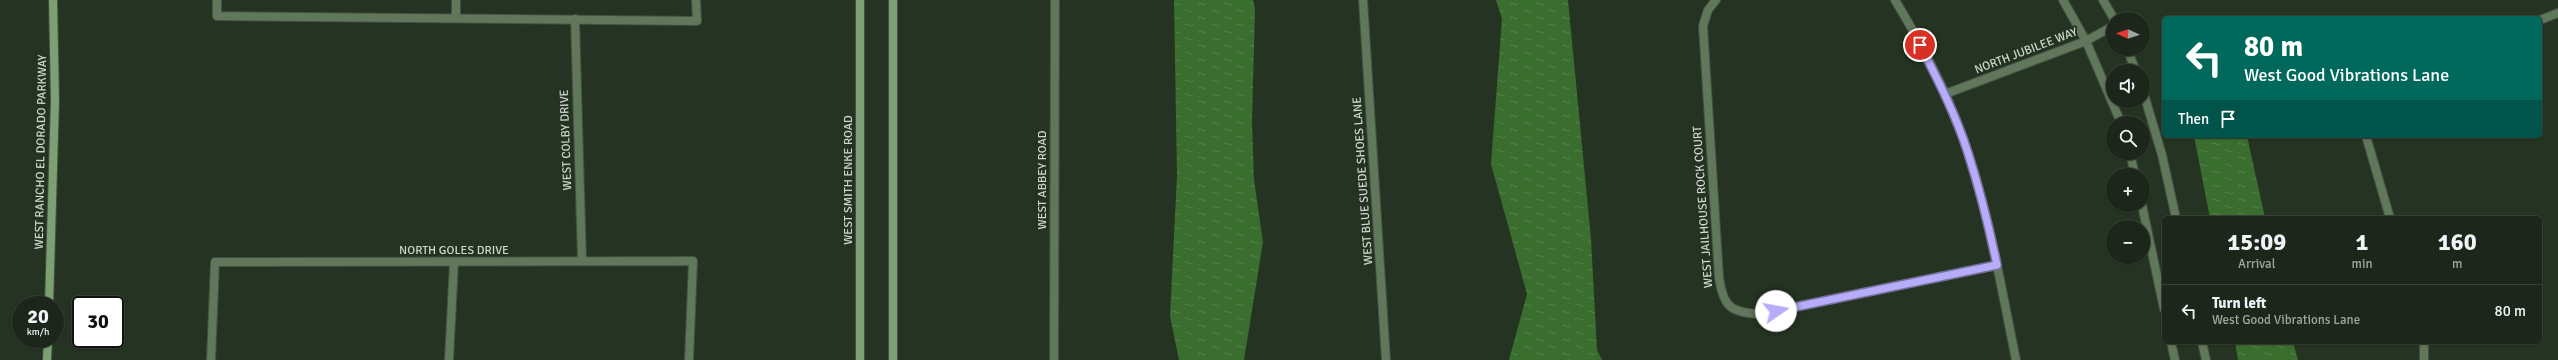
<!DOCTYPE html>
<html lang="en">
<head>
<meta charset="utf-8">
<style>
  body { margin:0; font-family:Signika,sans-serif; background:#293227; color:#f1f3f6; height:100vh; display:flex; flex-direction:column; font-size:15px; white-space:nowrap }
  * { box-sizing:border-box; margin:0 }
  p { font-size:13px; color:#a0a5a2 }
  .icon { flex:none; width:22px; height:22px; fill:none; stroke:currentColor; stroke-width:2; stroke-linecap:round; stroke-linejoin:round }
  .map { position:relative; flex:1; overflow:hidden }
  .drawer { position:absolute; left:2162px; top:216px; width:380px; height:128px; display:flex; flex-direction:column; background:#1c261a; border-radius:6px; box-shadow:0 1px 3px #0004,0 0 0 1px #3a4339 }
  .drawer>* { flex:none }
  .top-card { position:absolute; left:2162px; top:16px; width:380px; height:122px; border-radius:6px; box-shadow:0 1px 3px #0004,0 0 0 1px #3a4339; background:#00695c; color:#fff; overflow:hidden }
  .needle { width:26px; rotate:273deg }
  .buttons { position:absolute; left:2106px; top:12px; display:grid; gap:8px }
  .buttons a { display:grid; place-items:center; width:44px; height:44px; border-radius:50%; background:#1c261a; box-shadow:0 1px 3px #0004,0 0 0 1px #3a4339; font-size:20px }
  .speed { position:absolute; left:12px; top:296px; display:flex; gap:8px; font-size:20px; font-weight:700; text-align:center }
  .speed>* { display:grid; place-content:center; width:52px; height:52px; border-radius:50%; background:#1c261a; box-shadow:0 1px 3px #0004,0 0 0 1px #3a4339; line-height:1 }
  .speed small { font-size:10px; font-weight:400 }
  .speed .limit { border:2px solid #111; border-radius:6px; background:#fff; color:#111 }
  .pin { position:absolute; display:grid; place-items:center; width:34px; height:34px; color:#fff; margin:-17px; border:2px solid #fff; border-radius:50%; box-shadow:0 1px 4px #0007 }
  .me { position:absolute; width:44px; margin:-22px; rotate:78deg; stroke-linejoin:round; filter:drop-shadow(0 0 3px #0008) }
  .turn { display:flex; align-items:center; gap:14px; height:84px; padding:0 16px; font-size:18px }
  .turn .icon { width:52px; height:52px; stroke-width:2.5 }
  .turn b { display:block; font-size:28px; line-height:34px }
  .then { display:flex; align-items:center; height:38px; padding:0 16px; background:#0003; gap:8px; font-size:15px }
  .eta { display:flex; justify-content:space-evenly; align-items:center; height:68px; text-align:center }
  .eta b { font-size:24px; font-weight:800; line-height:28px }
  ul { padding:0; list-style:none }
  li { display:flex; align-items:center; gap:12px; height:52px; padding:0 16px; border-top:1px solid #3a4339 }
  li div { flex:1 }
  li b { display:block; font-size:15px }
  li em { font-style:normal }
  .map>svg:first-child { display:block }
  .water { fill:url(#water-ripples) }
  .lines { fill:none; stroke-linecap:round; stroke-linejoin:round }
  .street-casing { stroke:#435141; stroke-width:10 }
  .secondary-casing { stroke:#435141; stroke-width:10 }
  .street { stroke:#61775c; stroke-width:8 }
  .secondary { stroke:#7ca074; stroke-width:8 }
  .route-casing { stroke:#7670a1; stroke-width:10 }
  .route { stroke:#b6acf8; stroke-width:7 }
  .labels { text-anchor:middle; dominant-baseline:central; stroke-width:4; stroke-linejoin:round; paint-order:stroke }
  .street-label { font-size:12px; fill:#ced7cc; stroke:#253322 }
</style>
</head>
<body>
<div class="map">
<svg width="2558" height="360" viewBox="0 0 2558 360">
  <defs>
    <pattern id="water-ripples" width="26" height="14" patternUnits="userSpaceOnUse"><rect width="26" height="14" fill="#3a6e2e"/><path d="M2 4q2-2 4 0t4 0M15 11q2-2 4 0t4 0" fill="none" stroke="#55824b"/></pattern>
  </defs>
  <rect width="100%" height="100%" fill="#253322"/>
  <g class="water">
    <path d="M 1174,0 L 1253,0 L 1255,9 L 1252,122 L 1254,180 L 1263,242 L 1244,360 L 1179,360 L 1170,316 L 1177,176 Z"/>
    <path d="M 1496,0 L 1568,0 L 1591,239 L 1597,350 L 1602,360 L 1509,360 L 1527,294 L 1491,164 L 1502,19 Z"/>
    <path d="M 2194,136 L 2247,136 L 2265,218 L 2210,218 Z"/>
    <path d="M 2235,342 L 2293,342 L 2298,360 L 2238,360 Z"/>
  </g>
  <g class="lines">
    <defs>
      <g id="street">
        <path d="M 217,0 L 217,16 L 697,21 L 696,0"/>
        <path d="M 456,0 L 456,18"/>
        <path d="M 1363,0 L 1386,360"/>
        <path d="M 1716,0 L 1708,10 L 1703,26 L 1719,277 C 1723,307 1731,313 1761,314 L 1997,265"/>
        <path d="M 1895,0 C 1924,48 1951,100 1968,153 C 1990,220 2002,291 2016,360"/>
        <path d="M 2063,0 L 2086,41 L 2121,123"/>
        <path d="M 2103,0 L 2114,19"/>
        <path d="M 575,19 L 582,261"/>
        <path d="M 2540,20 L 2558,13"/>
        <path d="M 2127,49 L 2136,71"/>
        <path d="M 2143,91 L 2162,155 L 2176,218"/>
        <path d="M 1945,94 L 2086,41 L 2113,26"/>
        <path d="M 2366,136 L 2390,218"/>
        <path d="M 2130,153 L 2135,175"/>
        <path d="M 2142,205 L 2164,309"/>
        <path d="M 2171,342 L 2175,360"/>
        <path d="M 2202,342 L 2206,360"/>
        <path d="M 211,360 L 215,262 L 693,261 L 689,360"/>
        <path d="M 449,360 L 454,263"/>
        <path d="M 1054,360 L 1055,0"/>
        <path d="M 2424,360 L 2424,342"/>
      </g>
      <g id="secondary">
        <path d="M 893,0 L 893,360"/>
        <path d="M 49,305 L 55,100 L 53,0"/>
        <path d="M 47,360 L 48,339"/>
        <path d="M 860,360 L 860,0"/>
      </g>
    </defs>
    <use href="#street" class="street-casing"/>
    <use href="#secondary" class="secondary-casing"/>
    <use href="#street" class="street"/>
    <use href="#secondary" class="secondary"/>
  </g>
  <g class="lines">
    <defs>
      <path id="route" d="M 1776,311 L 1997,265 C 1989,227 1980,190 1968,153 C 1956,115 1938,80 1920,45"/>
    </defs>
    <use href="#route" class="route-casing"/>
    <use href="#route" class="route"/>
  </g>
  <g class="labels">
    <g class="street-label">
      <text transform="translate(2026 51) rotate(-21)">NORTH JUBILEE WAY</text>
      <text transform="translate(566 140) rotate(-92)">WEST COLBY DRIVE</text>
      <text transform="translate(41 152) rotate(-89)">WEST RANCHO EL DORADO PARKWAY</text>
      <text transform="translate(848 180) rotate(-90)">WEST SMITH ENKE ROAD</text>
      <text transform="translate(1042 180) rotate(-90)">WEST ABBEY ROAD</text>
      <text transform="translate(1363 181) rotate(-94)">WEST BLUE SUEDE SHOES LANE</text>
      <text transform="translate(1703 207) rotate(-94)">WEST JAILHOUSE ROCK COURT</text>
      <text x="454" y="250">NORTH GOLES DRIVE</text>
    </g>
  </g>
</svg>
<div class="buttons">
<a><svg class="needle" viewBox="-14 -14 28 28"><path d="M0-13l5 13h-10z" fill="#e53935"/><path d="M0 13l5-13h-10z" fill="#a0a5a2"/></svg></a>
<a><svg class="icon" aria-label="sound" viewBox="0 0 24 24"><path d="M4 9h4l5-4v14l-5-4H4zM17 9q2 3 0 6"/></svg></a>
<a><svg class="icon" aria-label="search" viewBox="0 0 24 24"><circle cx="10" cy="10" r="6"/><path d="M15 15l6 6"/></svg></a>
<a>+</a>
<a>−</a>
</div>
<div class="speed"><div>20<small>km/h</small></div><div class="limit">30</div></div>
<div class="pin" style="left:1920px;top:45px;background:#d93025"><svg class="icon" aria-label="arrive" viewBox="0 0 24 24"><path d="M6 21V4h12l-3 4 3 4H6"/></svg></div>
<svg class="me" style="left:1776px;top:311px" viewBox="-20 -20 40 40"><circle r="19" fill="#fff"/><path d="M0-13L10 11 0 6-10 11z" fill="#b6acf8"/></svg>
<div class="top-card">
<div class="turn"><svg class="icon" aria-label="left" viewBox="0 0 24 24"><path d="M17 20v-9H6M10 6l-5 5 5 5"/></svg><div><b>80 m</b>West Good Vibrations Lane</div></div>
<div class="then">Then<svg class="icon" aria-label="arrive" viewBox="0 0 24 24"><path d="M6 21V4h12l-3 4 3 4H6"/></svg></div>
</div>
<section class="drawer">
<div class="eta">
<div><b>15:09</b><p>Arrival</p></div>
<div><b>1</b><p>min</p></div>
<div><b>160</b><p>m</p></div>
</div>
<ul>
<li><svg class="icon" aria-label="left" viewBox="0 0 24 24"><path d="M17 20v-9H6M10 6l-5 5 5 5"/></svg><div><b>Turn left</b><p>West Good Vibrations Lane</p></div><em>80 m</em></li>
</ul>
</section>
</div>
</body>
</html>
